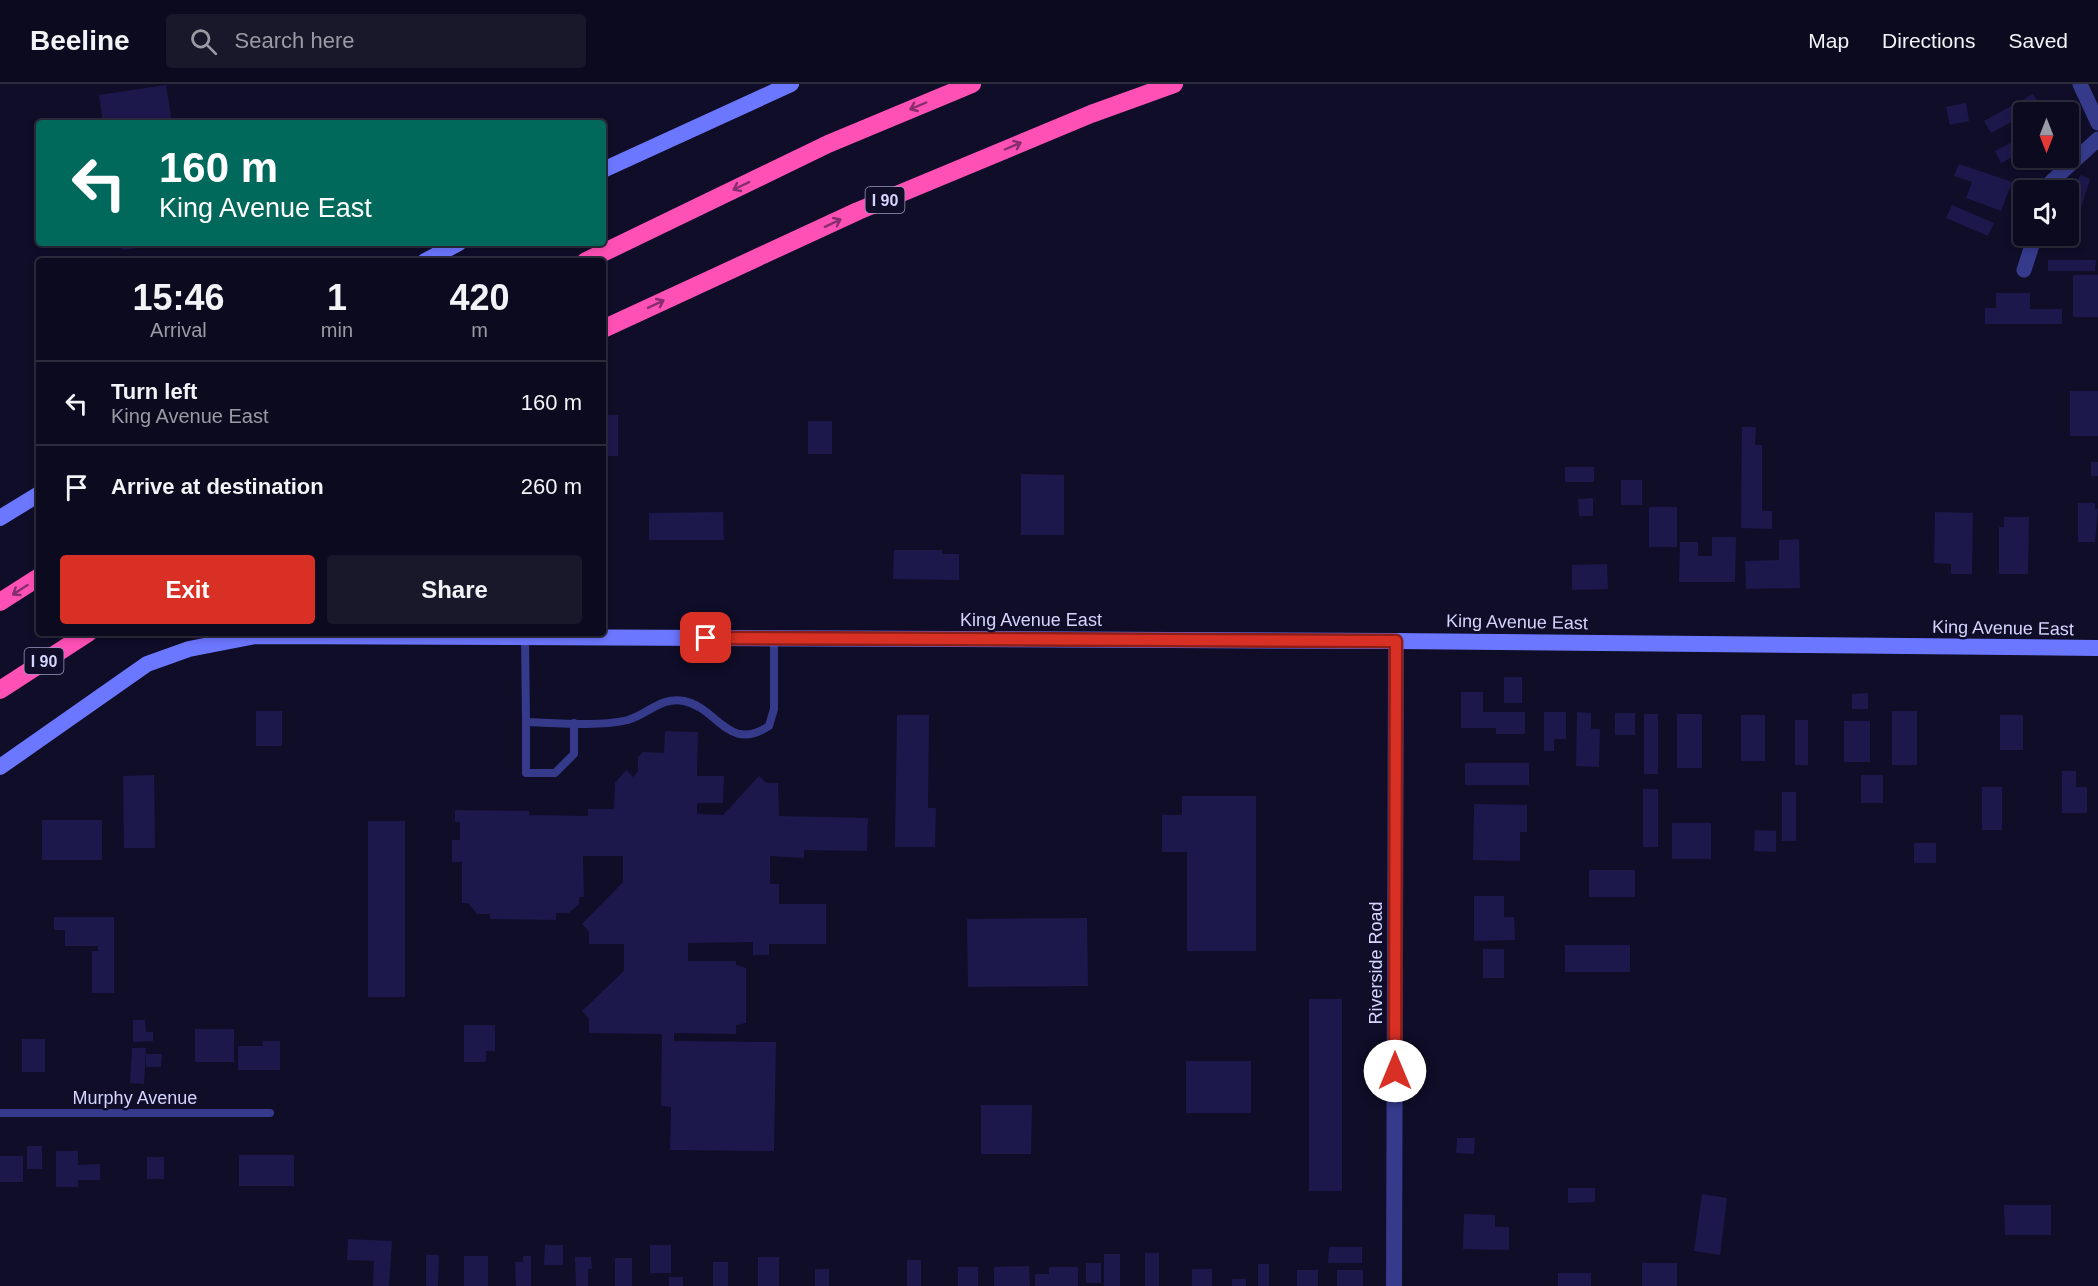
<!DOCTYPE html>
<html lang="en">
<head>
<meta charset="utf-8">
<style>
  body { margin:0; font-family:Helvetica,sans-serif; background:#19182b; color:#f1f3f6; height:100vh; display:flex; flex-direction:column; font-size:22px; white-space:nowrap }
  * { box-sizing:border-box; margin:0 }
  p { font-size:20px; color:#9a9aa4 }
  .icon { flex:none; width:33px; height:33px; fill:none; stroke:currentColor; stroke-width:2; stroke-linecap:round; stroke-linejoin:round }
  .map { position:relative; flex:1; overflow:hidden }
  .side { position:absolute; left:36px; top:174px; width:570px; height:378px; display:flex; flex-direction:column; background:#0b0a1e; border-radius:6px; box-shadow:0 3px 9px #0003,0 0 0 2px #2b2b3c }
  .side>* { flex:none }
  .top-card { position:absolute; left:36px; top:36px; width:570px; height:126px; border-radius:6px; box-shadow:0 3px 9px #0003,0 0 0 2px #2b2b3c; background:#00695c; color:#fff; overflow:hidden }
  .needle { width:39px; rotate:180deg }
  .controls { position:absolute; left:2013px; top:18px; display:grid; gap:12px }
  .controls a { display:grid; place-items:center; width:66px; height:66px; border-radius:6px; background:#0b0a1e; box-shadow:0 3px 9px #0003,0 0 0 2px #2b2b3c; font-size:30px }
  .pin { position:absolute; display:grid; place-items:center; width:51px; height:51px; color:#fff; margin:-26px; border-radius:12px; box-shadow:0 3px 9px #0006 }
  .me { position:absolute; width:66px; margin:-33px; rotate:0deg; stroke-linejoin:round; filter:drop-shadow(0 0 4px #0008) }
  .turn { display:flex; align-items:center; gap:21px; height:126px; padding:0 24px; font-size:27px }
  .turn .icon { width:78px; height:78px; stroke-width:2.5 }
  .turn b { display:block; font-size:42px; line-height:51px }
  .eta { display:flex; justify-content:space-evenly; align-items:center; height:102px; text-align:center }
  .eta b { font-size:36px; font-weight:700; line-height:42px }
  .action { display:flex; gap:12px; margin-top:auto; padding:12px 24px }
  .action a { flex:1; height:69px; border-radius:6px; background:#d93025; color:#fff; font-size:24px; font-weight:700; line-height:69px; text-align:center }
  .action a+a { background:#19182b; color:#f1f3f6 }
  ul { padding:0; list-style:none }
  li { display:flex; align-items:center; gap:18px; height:84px; padding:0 24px; border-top:2px solid #2b2b3c }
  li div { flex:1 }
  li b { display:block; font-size:22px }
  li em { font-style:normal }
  header { display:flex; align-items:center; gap:36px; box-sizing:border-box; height:84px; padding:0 30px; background:#0b0a1e; border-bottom:2px solid #2b2b3c }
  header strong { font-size:28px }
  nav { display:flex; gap:33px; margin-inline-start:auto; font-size:21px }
  .search { width:420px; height:54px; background:#19182b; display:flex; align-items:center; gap:15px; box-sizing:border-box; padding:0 21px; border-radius:6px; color:#9a9aa4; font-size:22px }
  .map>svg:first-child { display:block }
  .building { fill:#1d184b }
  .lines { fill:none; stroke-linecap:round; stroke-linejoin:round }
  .service { stroke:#353a8b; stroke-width:8 }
  .minor { stroke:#353a8b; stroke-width:15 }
  .tertiary { stroke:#353a8b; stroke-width:16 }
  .secondary { stroke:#6c77ff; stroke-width:16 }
  .motorway { stroke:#ff50b6; stroke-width:18 }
  .oneway { stroke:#872e6f }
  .route-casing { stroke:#8d1f18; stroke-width:15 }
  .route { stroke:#d93025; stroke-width:10 }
  .labels { text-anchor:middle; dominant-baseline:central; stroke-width:5; stroke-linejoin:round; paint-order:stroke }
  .shield { fill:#0f0d28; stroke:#9a99be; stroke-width:1.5 }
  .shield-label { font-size:16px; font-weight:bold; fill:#d5d5ff }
  .street-label { font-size:18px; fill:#d5d5ff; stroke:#0f0d28 }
</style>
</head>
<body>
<header>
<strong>Beeline</strong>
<div class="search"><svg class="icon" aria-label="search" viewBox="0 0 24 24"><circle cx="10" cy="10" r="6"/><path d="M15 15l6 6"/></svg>Search here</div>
<nav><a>Map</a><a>Directions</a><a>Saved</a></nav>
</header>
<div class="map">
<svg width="2098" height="1202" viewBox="0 0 2098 1202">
  <rect width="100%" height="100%" fill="#0f0d28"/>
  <g class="building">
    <path d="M 166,1 L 172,39 L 103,39 L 99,11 Z"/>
    <path d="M 2033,10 L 2040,21 L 2024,28 L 2024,31 L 1991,49 L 1984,37 Z"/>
    <path d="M 1966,19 L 1969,37 L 1950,41 L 1946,23 Z"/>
    <path d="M 2024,52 L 2024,67 L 2001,79 L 1995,67 Z"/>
    <path d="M 1959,80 L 2012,98 L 2001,127 L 1966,114 L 1972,98 L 1954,92 Z"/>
    <path d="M 2080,91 L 2090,95 L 2074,146 L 2068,144 L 2068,127 Z"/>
    <path d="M 1952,121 L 1994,139 L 1988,152 L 1946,134 Z"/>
    <path d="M 122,159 L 163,159 L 163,160 L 123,166 Z"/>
    <path d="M 2048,176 L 2096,176 L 2095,187 L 2048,187 Z"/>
    <rect x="2073" y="191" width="25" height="42"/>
    <path d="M 1996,209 L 2030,209 L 2030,225 L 2062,225 L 2062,240 L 1985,240 L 1985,224 L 1996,224 Z"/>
    <rect x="2070" y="307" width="28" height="45"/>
    <rect x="603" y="331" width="15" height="41"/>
    <rect x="808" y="337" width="24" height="33"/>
    <path d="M 1742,343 L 1756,343 L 1755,361 L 1762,361 L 1762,427 L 1772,427 L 1772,445 L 1741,444 Z"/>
    <rect x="2091" y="378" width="7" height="14"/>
    <rect x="1565" y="383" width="29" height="15"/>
    <path d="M 1021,390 L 1064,391 L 1064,451 L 1021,451 Z"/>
    <rect x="1621" y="396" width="21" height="25"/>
    <path d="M 1593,414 L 1593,432 L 1579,432 L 1578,415 Z"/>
    <path d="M 2078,419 L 2095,419 L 2095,425 L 2098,425 L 2095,458 L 2078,458 Z"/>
    <rect x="1649" y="423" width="28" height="40"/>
    <path d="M 723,428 L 724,456 L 649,456 L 649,429 Z"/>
    <path d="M 1935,428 L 1973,429 L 1972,490 L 1951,490 L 1951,480 L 1934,479 Z"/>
    <path d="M 2004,433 L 2029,433 L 2028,490 L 1999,490 L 1999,443 L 2004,443 Z"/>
    <path d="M 1712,453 L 1736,453 L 1735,498 L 1679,498 L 1680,458 L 1698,458 L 1698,472 L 1712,472 Z"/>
    <path d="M 1799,455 L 1800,504 L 1746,505 L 1745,477 L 1779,476 L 1779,456 Z"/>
    <path d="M 894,466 L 942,466 L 942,470 L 959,470 L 959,496 L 893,495 Z"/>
    <path d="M 1607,480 L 1608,505 L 1572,506 L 1572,481 Z"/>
    <rect x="1504" y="593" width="18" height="26"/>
    <path d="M 1461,608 L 1483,608 L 1483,628 L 1525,628 L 1525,650 L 1496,650 L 1496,644 L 1461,644 Z"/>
    <path d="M 1868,609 L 1868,625 L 1852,625 L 1852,610 Z"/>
    <rect x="256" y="627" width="26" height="35"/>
    <rect x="1892" y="627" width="25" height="54"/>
    <path d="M 1544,628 L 1566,628 L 1566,655 L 1554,655 L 1554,667 L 1544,667 Z"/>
    <path d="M 1577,628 L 1591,629 L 1591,645 L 1600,645 L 1599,683 L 1576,682 Z"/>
    <rect x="1615" y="629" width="20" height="22"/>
    <rect x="1644" y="630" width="14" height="60"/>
    <rect x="1677" y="630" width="25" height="54"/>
    <path d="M 897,631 L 929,631 L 928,724 L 936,724 L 935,763 L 895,763 Z"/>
    <rect x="1741" y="631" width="24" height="46"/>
    <rect x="2000" y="631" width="23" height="35"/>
    <rect x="1795" y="636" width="13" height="45"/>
    <rect x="1844" y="637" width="26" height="41"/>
    <path d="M 665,647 L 698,648 L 697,692 L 724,692 L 723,719 L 697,719 L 697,730 L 723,731 L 759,692 L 767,699 L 778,699 L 779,732 L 868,734 L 867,767 L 804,766 L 804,774 L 770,772 L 770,800 L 779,800 L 779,820 L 826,820 L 826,860 L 769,860 L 769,871 L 753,871 L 753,858 L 688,859 L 688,877 L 736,877 L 736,881 L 746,884 L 746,939 L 736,941 L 736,950 L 674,949 L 674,957 L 776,958 L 774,1067 L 670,1066 L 671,1023 L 661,1022 L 662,950 L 589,949 L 589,935 L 582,927 L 624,887 L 624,860 L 589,860 L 589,848 L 582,840 L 623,798 L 623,772 L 583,772 L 584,813 L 579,813 L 579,820 L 569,829 L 556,829 L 556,836 L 490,835 L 490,830 L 477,830 L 468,819 L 462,819 L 462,778 L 452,778 L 452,756 L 460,756 L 460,738 L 455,738 L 455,726 L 529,727 L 529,731 L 588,732 L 588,725 L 614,725 L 615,699 L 626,686 L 633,693 L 638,687 L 638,673 L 643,668 L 664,669 Z"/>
    <rect x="1465" y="679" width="64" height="22"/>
    <path d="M 2062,687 L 2076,687 L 2076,703 L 2087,703 L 2087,729 L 2062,729 Z"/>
    <path d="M 154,691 L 155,764 L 124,764 L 123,692 Z"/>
    <rect x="1861" y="691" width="22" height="28"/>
    <rect x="1982" y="703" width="20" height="43"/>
    <rect x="1643" y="705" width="15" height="58"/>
    <rect x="1782" y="708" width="14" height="49"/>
    <path d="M 1182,712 L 1256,712 L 1256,867 L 1187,867 L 1187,768 L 1162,768 L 1162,731 L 1182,731 Z"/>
    <path d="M 1474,720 L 1527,721 L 1527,748 L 1520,748 L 1520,777 L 1473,776 Z"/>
    <rect x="42" y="736" width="60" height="40"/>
    <rect x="368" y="737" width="37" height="176"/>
    <rect x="1672" y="739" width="39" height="36"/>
    <path d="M 1755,746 L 1776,747 L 1776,768 L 1754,767 Z"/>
    <rect x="1914" y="759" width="22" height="20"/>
    <rect x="1589" y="786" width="46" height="27"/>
    <path d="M 1474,812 L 1504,812 L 1504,833 L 1514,833 L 1515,856 L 1474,857 Z"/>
    <path d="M 54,833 L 114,833 L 114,909 L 92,909 L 92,867 L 98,867 L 98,862 L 65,862 L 65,846 L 54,846 Z"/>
    <path d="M 1087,834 L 1088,902 L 968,903 L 967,835 Z"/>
    <rect x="1565" y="861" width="65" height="27"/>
    <rect x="1483" y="865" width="21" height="29"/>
    <rect x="1309" y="915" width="33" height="192"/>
    <path d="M 133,936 L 145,936 L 146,948 L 153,948 L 153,957 L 133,958 Z"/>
    <path d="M 464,941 L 495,941 L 495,967 L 486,967 L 486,978 L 464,978 Z"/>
    <rect x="195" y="945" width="39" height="33"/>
    <rect x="22" y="955" width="23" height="33"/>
    <path d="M 263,957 L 280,957 L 280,986 L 238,986 L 238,962 L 263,962 Z"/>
    <path d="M 132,964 L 146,964 L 144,1000 L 130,999 Z"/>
    <path d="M 146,970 L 162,970 L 161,983 L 146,983 Z"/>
    <rect x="1186" y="977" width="65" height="52"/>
    <path d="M 981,1021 L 1032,1021 L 1031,1070 L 981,1070 Z"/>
    <path d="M 1457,1054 L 1475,1054 L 1474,1070 L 1456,1069 Z"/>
    <rect x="27" y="1062" width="15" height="23"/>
    <path d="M 56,1067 L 78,1067 L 78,1081 L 100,1080 L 100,1096 L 78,1096 L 78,1103 L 56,1103 Z"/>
    <rect x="239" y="1071" width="55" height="31"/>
    <rect x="0" y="1072" width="23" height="26"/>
    <rect x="147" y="1073" width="17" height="22"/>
    <path d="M 1568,1104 L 1595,1104 L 1595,1118 L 1568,1119 Z"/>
    <path d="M 1702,1110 L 1727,1114 L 1720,1171 L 1694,1167 Z"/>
    <path d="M 2004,1121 L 2051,1121 L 2051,1151 L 2005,1151 Z"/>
    <path d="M 1464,1130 L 1495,1131 L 1495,1143 L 1509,1143 L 1509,1166 L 1463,1165 Z"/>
    <path d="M 348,1155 L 392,1157 L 389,1202 L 373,1202 L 374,1177 L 347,1176 Z"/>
    <path d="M 545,1161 L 563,1161 L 563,1181 L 544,1181 Z"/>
    <rect x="650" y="1161" width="21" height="28"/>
    <path d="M 1329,1163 L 1362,1163 L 1362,1179 L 1328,1179 Z"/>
    <rect x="1145" y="1169" width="14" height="33"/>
    <rect x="1104" y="1170" width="16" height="32"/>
    <path d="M 426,1171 L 439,1171 L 438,1202 L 426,1202 Z"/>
    <rect x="464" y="1172" width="24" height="30"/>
    <path d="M 523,1172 L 531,1172 L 531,1202 L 516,1202 L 515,1178 L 523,1178 Z"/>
    <path d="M 575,1173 L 591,1173 L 592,1185 L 588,1185 L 588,1202 L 576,1202 Z"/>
    <rect x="758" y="1173" width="21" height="29"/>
    <rect x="615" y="1174" width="17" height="28"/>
    <rect x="907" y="1176" width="14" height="26"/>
    <rect x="713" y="1178" width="15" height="24"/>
    <rect x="1086" y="1179" width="15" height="20"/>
    <rect x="1642" y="1179" width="35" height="23"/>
    <rect x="1258" y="1180" width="11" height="22"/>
    <path d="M 1029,1182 L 1030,1202 L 994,1202 L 994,1183 Z"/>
    <rect x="958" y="1183" width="20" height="19"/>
    <path d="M 1049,1183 L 1078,1183 L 1078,1202 L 1035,1202 L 1035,1190 L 1049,1190 Z"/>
    <rect x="815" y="1185" width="14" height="17"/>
    <rect x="1192" y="1185" width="20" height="17"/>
    <rect x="1297" y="1186" width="21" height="16"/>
    <rect x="1337" y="1186" width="26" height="16"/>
    <rect x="1558" y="1189" width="33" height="13"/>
    <rect x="669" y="1193" width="14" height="9"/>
    <rect x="1232" y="1195" width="14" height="7"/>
  </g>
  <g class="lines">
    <g class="service">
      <path d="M 525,553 L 526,638 C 555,639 601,643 628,636 C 648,630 662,612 684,617 C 718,624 728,669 769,642 L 774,625 L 774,554"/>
      <path d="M 526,638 L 526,689 L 555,689 L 574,670 L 574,639"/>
      <path d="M 0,1029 L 270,1029"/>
    </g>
    <g class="minor">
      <path d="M 2080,0 L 2098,39"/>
      <path d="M 2048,106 L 2051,98 L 2098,55"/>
      <path d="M 2024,186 L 2035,152"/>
    </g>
    <path class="tertiary" d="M 1394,1202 L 1396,557"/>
    <g class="secondary">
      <path d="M 603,86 L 791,0"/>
      <path d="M 425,177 L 459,159"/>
      <path d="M 0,434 L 39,410"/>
      <path d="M 0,683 L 147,580 L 189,565 L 255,552 L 1396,557 L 2098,564"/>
    </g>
    <g class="motorway">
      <path d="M 586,177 L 828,60 L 972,0"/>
      <path d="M 603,245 L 858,127 L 1091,30 L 1174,0"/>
      <path d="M 0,518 L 39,493"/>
      <path d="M 0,606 L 88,549"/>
    </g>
  </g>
  <defs><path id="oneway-shaft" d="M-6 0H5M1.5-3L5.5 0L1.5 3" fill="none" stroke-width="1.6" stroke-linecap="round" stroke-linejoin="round" transform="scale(1.5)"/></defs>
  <g class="oneway">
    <use href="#oneway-shaft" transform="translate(918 22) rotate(157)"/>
    <use href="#oneway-shaft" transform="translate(1013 62) rotate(-23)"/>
    <use href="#oneway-shaft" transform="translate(741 102) rotate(154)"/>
    <use href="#oneway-shaft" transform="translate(833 139) rotate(-25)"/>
    <use href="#oneway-shaft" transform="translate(656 220) rotate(-25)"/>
    <use href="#oneway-shaft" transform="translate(20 506) rotate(147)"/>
  </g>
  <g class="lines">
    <defs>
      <path id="route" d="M 706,554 L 1396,557 L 1395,987"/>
    </defs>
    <use href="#route" class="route-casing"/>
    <use href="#route" class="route"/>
  </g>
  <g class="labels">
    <g class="shield">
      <rect x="865.5" y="103" width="39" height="26" rx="4.5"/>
      <rect x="24.5" y="564" width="39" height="26" rx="4.5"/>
    </g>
    <g class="shield-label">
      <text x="885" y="116">I 90</text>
      <text x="44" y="577">I 90</text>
    </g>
    <g class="street-label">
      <text x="1031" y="536">King Avenue East</text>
      <text transform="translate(1517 538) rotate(1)">King Avenue East</text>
      <text transform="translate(2003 544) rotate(1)">King Avenue East</text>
      <text transform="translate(1376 879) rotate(-90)">Riverside Road</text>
      <text x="135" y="1014">Murphy Avenue</text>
    </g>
  </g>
</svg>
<div class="controls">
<a><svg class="needle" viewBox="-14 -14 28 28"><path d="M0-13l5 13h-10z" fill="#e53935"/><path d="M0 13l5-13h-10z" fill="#9a9aa4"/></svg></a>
<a><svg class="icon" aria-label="sound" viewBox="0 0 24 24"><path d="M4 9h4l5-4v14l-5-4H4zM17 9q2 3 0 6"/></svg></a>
</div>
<div class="pin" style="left:706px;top:554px;background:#d93025"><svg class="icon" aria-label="arrive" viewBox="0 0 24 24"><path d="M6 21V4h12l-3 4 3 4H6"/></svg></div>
<svg class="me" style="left:1395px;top:987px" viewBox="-20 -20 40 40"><circle r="19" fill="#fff"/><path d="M0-13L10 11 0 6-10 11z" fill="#d93025"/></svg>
<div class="top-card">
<div class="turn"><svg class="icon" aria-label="left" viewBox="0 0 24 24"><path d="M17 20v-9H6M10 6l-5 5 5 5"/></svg><div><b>160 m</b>King Avenue East</div></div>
</div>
<section class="side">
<div class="eta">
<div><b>15:46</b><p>Arrival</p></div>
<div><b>1</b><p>min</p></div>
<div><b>420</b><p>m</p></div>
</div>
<ul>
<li><svg class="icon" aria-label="left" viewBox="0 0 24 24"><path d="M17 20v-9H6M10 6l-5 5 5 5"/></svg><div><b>Turn left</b><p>King Avenue East</p></div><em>160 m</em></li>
<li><svg class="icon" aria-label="arrive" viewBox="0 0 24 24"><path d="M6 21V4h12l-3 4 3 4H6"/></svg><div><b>Arrive at destination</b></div><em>260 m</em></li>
</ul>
<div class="action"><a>Exit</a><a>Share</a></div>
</section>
</div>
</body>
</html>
